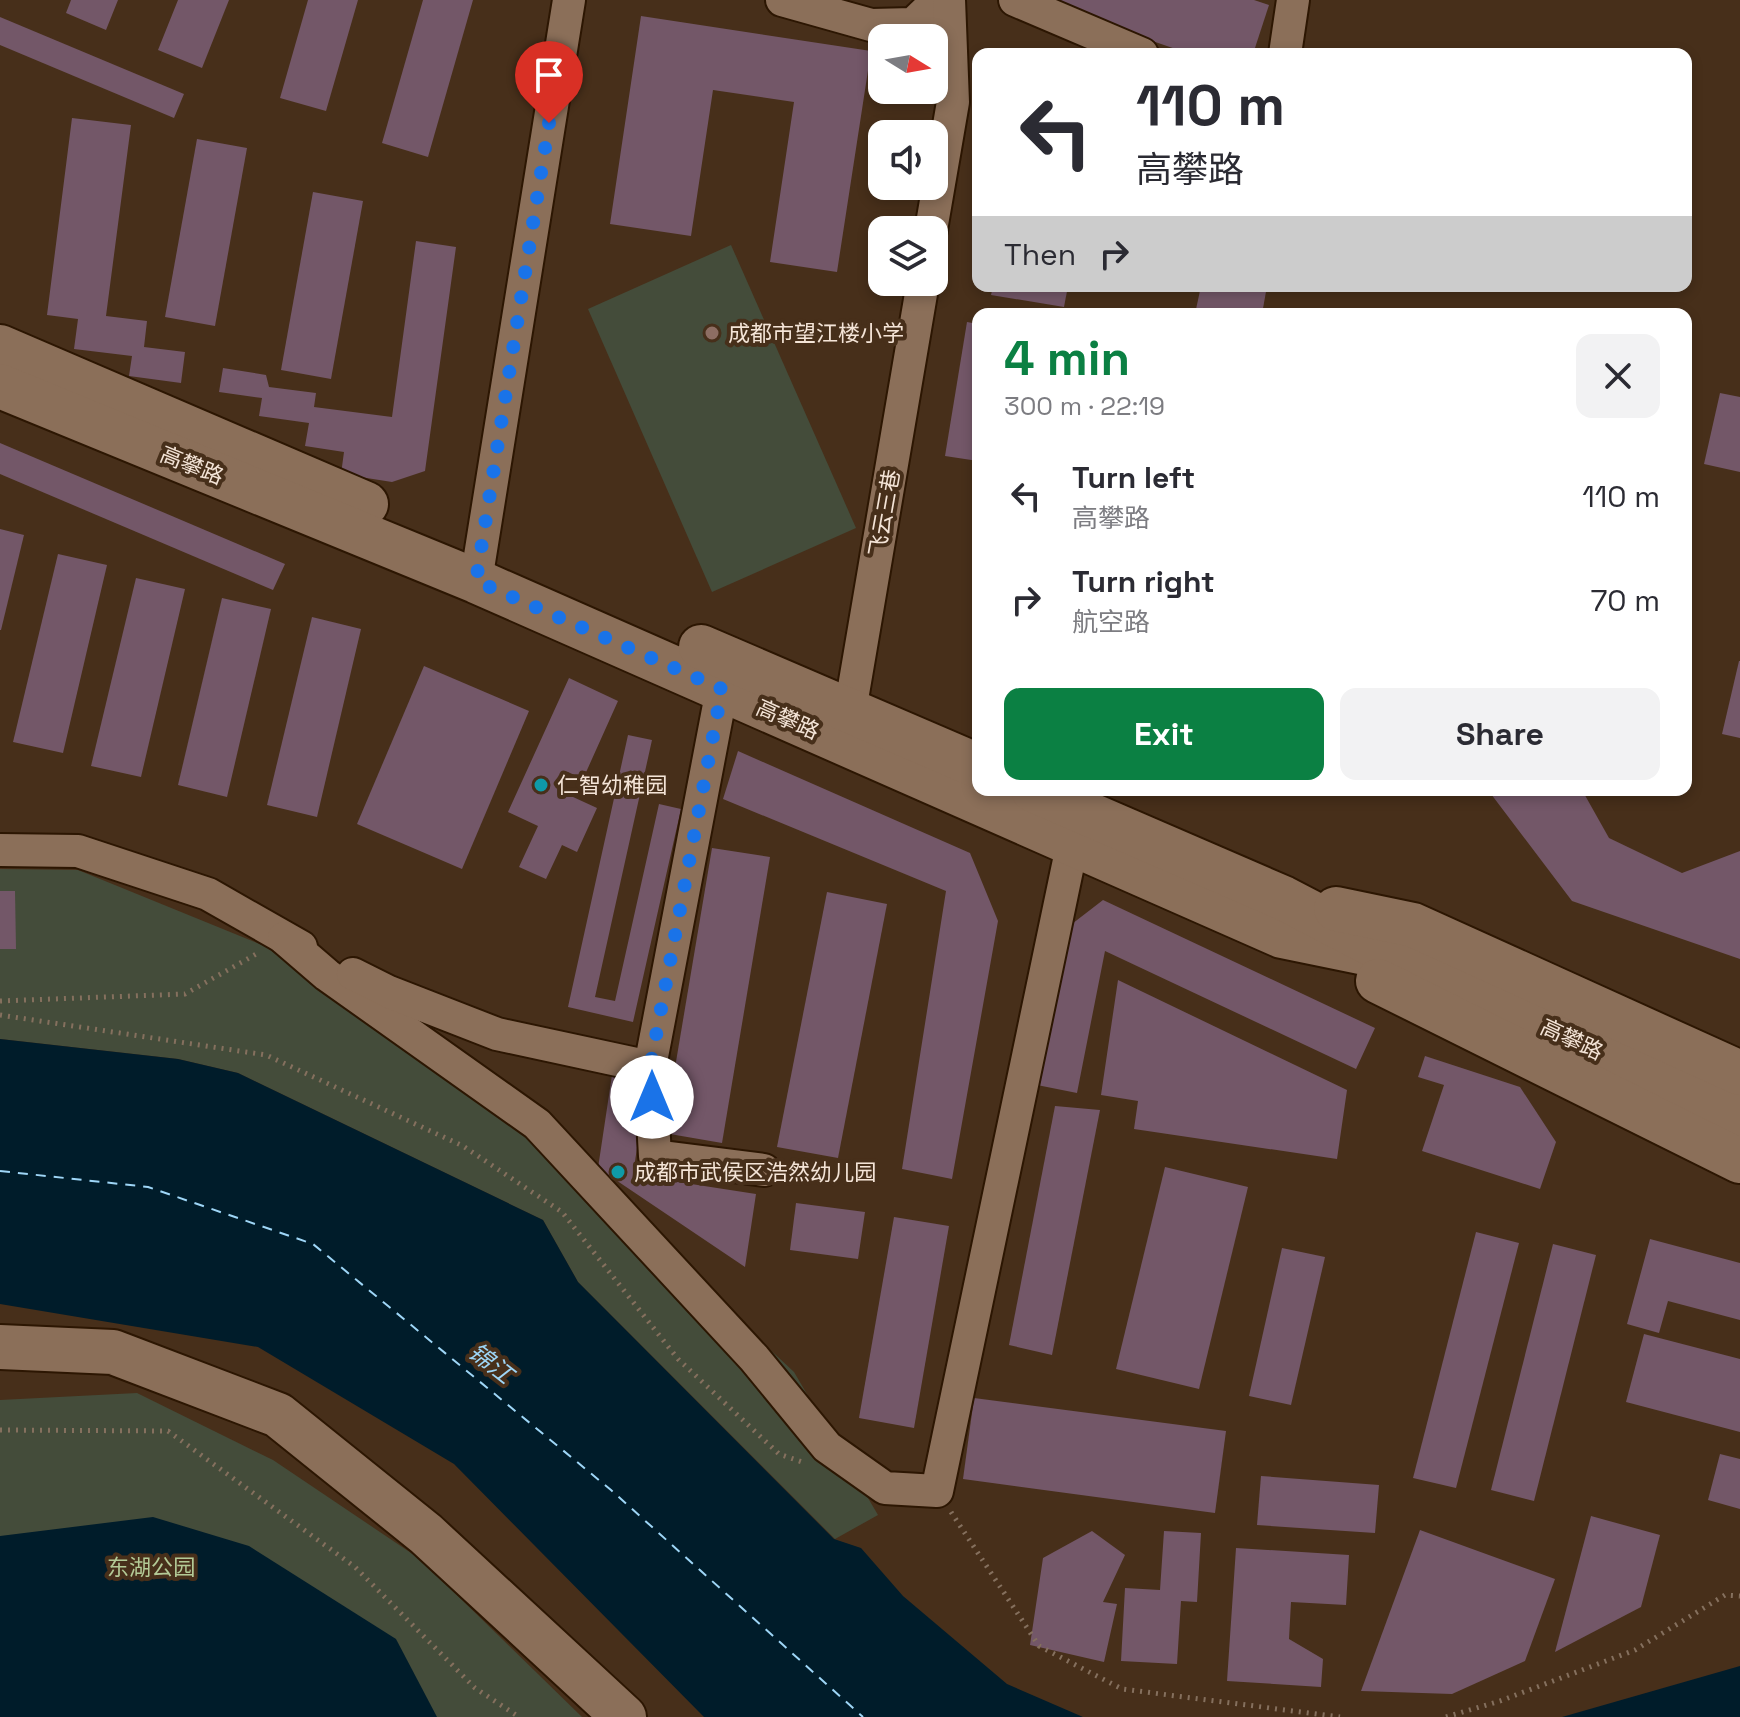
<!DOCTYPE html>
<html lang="en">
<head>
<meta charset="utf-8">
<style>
  body { margin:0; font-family:"Space Grotesk","Noto Sans SC",sans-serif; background:#f2f2f3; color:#2b2b33; height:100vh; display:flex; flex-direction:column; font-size:30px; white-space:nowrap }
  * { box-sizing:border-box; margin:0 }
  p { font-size:26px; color:#7c7c81 }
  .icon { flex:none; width:44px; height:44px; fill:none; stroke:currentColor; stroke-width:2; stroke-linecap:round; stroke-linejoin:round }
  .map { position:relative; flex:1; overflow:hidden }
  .side { position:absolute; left:972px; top:308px; width:720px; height:488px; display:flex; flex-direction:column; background:#fff; border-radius:16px; box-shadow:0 4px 12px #0003 }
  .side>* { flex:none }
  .hud { position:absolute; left:972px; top:48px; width:720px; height:244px; border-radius:16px; box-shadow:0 4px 12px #0003; background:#fff; color:#2b2b33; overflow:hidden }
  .needle { width:52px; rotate:101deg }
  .tools { position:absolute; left:868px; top:24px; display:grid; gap:16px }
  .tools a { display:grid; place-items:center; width:80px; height:80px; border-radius:16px; background:#fff; box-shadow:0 4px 12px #0003; font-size:40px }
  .pin { position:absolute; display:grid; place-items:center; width:68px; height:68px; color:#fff; margin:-82px -34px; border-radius:50% 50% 50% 0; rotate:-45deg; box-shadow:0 0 8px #0007 }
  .pin .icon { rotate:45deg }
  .me { position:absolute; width:88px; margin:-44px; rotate:0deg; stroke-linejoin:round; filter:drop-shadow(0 0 6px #0008) }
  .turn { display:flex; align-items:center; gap:28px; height:168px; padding:0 32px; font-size:36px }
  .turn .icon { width:104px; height:104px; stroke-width:2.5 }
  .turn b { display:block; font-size:56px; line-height:68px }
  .then { display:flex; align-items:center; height:76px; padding:0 32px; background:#0003; gap:16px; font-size:30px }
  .round { display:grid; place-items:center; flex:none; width:84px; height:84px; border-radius:16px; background:#f2f2f3 }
  .headline { display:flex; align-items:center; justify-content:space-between; height:136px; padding:0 32px }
  h1 { font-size:48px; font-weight:700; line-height:60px; color:#0b8043 }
  .cta { display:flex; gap:16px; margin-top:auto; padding:16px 32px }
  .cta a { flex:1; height:92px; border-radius:16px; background:#0b8043; color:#fff; font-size:32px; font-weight:700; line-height:92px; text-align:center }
  .cta a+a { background:#f2f2f3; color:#2b2b33 }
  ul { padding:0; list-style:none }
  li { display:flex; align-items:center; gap:24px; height:104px; padding:0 32px }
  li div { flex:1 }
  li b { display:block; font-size:30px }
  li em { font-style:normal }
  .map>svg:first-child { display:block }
  .green { fill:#444c3a }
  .water { fill:#001c2a }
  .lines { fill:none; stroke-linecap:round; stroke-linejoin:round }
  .ferry { stroke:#9ed6f7; stroke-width:2; stroke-dasharray:10 8; stroke-linecap:butt }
  .building { fill:#735768 }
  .street-casing { stroke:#2c1602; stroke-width:36 }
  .secondary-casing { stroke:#2c1602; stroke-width:48 }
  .path { stroke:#85705e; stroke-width:5; stroke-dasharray:2 6; stroke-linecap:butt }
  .street { stroke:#8b6f59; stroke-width:32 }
  .secondary { stroke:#8b6f59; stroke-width:44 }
  .route { stroke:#1a73e8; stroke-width:14; stroke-dasharray:0 25.2 }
  .education-dot { fill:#8d6e63; stroke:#472f1a; stroke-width:3 }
  .culture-dot { fill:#0f9aa8; stroke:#472f1a; stroke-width:3 }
  .labels { text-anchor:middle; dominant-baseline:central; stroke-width:8; stroke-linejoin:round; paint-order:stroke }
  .poi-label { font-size:22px; fill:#f4e4d7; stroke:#472f1a; text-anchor:start }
  .street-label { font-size:22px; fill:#f4e4d7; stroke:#472f1a }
  .park-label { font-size:22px; fill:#b3ca96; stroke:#472f1a }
  .water-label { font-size:24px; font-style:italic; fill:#9ed6f7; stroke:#472f1a }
</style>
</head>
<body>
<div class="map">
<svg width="1740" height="1717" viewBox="0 0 1740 1717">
  <rect width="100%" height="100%" fill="#472f1a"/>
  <g class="green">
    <path d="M 731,245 L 856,528 L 712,592 L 588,309 Z"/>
    <path d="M 0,869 L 78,870 L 277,951 L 545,1139 L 794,1372 L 878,1515 L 835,1539 L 578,1282 L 543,1220 L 238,1073 L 178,1059 L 0,1039 Z"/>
    <path d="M 137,1393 L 273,1460 L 420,1559 L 582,1717 L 0,1717 L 0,1400 Z"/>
  </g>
  <g class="water">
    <path d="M 0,1039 L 178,1059 L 238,1073 L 543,1220 L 578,1282 L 834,1539 L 861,1548 L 903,1596 L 1007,1684 L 1083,1717 L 704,1717 L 454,1464 L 258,1347 L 0,1304 Z"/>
    <path d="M 153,1517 L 249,1546 L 396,1639 L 437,1717 L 0,1717 L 0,1536 Z"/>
    <path d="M 1740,1666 L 1740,1717 L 1562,1717 Z"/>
  </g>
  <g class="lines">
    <path class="ferry" d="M 0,1171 L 148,1187 L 313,1244 L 611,1490 L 863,1717"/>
  </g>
  <g class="building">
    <path d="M 71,0 L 118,0 L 106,30 L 66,13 Z"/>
    <path d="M 178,0 L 229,0 L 202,68 L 158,50 Z"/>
    <path d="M 308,0 L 358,0 L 326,111 L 280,98 Z"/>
    <path d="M 423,0 L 473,0 L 428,157 L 382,143 Z"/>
    <path d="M 1048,0 L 1254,0 L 1269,5 L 1253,54 L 1190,54 L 1054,7 Z"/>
    <path d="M 641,16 L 871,51 L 837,272 L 770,262 L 794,102 L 713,90 L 691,236 L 610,224 Z"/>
    <path d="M 0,17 L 184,94 L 174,118 L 0,45 Z"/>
    <path d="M 72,118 L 131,125 L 106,316 L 147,321 L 144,347 L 185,352 L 181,383 L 129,376 L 132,356 L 74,349 L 78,319 L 47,315 Z"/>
    <path d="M 197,139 L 247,148 L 215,326 L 165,317 Z"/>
    <path d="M 313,192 L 363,201 L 331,379 L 281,370 Z"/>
    <path d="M 416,241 L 456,247 L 425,471 L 392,482 L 341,474 L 344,452 L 305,446 L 309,423 L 259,416 L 262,398 L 219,392 L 223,368 L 266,375 L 269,387 L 316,393 L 314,407 L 392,417 Z"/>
    <path d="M 993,286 L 1068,286 L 1064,307 L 991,295 Z"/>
    <path d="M 1201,286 L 1267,286 L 1262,314 L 1195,314 Z"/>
    <path d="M 967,322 L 978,324 L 978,461 L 945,456 Z"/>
    <path d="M 1720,393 L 1740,397 L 1740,472 L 1704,464 Z"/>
    <path d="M 0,443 L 285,564 L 273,590 L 0,474 Z"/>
    <path d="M 0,529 L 24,535 L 1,630 L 0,630 Z"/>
    <path d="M 58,554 L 107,565 L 63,753 L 13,742 Z"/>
    <path d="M 136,578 L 185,589 L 141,777 L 91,766 Z"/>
    <path d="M 222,598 L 271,609 L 227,797 L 178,785 Z"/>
    <path d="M 312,617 L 361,629 L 317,817 L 267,805 Z"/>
    <path d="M 1739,661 L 1740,661 L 1740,738 L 1722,734 Z"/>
    <path d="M 424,666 L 529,711 L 462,869 L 357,824 Z"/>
    <path d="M 569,678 L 618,701 L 583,779 L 568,772 L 560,791 L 597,808 L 577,852 L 562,845 L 546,879 L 519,867 L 538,826 L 508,812 Z"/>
    <path d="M 628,735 L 652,740 L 595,997 L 615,1001 L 659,804 L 681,809 L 633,1022 L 568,1007 Z"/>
    <path d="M 738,751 L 970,853 L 998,921 L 952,1179 L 902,1169 L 946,891 L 723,799 Z"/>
    <path d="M 1488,790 L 1582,790 L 1609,838 L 1682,873 L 1740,851 L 1740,959 L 1572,901 Z"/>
    <path d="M 712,848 L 770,857 L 722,1143 L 664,1133 Z"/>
    <path d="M 0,891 L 15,891 L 16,949 L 0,949 Z"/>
    <path d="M 827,892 L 887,904 L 838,1158 L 777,1147 Z"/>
    <path d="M 1103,900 L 1375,1028 L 1356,1069 L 1105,951 L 1077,1093 L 1037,1085 L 1068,927 Z"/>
    <path d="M 1118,980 L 1347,1090 L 1337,1159 L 1134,1129 L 1138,1101 L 1101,1095 Z"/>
    <path d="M 1425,1056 L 1520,1087 L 1556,1142 L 1540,1189 L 1422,1151 L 1444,1085 L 1418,1077 Z"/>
    <path d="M 612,1075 L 647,1080 L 633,1175 L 756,1194 L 745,1267 L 598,1168 Z"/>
    <path d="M 1055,1106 L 1100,1110 L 1052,1355 L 1009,1345 Z"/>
    <path d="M 1165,1167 L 1248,1187 L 1199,1389 L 1116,1369 Z"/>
    <path d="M 796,1203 L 865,1212 L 858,1259 L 790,1250 Z"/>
    <path d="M 894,1217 L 949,1226 L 914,1428 L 859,1418 Z"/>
    <path d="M 1476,1232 L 1519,1243 L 1456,1488 L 1413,1478 Z"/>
    <path d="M 1650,1239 L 1740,1263 L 1740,1320 L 1668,1301 L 1659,1333 L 1627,1324 Z"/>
    <path d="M 1553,1244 L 1596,1255 L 1534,1501 L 1491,1490 Z"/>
    <path d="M 1282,1248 L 1325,1257 L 1291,1405 L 1249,1396 Z"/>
    <path d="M 1644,1334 L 1740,1359 L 1740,1432 L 1626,1402 Z"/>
    <path d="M 974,1398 L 1226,1431 L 1215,1513 L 963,1479 Z"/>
    <path d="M 1720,1454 L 1740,1459 L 1740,1509 L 1708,1500 Z"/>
    <path d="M 1261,1476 L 1379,1485 L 1375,1533 L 1257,1525 Z"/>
    <path d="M 1591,1516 L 1660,1535 L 1641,1607 L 1555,1652 Z"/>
    <path d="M 1420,1530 L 1555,1579 L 1525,1661 L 1452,1694 L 1361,1691 Z"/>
    <path d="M 1092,1531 L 1125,1555 L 1103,1602 L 1117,1604 L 1104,1662 L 1030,1645 L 1043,1558 Z"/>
    <path d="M 1164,1531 L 1201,1533 L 1197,1602 L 1181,1601 L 1177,1664 L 1121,1661 L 1125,1588 L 1160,1590 Z"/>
    <path d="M 1236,1548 L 1349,1555 L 1346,1605 L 1291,1602 L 1289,1639 L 1323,1659 L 1321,1687 L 1227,1681 Z"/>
  </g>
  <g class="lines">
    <defs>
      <g id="street">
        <path d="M 782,0 L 871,25 L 913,24 L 938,0"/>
        <path d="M 1015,0 L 1142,54"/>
        <path d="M 1285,54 L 1293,0"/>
        <path d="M 931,230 L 953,102 L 949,0"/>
        <path d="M 476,581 L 569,0"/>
        <path d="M 722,689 L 650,1067 L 655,1156 L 764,1170"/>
        <path d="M 842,731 L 850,711 L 923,282"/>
        <path d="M 0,850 L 78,851 L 208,894 L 301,947"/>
        <path d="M 284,938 L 327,975 L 537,1124 L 754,1358 L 827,1447 L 885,1488 L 937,1491 L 1072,846"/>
        <path d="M 353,974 L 389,992 L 497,1034 L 650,1067"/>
      </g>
      <g id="secondary">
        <path d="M 0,347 L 366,504"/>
        <path d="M 0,386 L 476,581 L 1282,936 L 1404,961"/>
        <path d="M 701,647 L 978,766"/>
        <path d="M 1033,790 L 1283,898 L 1404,961 L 1740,1117"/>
        <path d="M 1336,909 L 1413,925 L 1740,1073"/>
        <path d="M 1378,981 L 1740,1161"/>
        <path d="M 0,1347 L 113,1352 L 278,1415 L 426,1534 L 624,1717"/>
      </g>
    </defs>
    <use href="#street" class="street-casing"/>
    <use href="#secondary" class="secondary-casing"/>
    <g class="path">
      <path d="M 0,1001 L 185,994 L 258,953"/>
      <path d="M 0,1015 L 266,1055 L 463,1146 L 562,1212 L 678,1359 L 779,1454 L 802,1462"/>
      <path d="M 0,1430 L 168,1431 L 355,1567 L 475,1688 L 519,1717"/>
      <path d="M 951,1512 L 1039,1646 L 1122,1689 L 1340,1717"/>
      <path d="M 1446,1717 L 1500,1701 L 1635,1650 L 1725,1595 L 1740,1596"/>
    </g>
    <use href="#street" class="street"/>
    <use href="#secondary" class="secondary"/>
  </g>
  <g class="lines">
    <path class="route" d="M 549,123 L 476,581 L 722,689 L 650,1067 L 652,1097"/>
  </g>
  <circle class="education-dot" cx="712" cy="333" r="8"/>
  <g class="culture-dot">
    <circle cx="541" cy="785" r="8"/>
    <circle cx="618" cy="1172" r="8"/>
  </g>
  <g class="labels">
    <g class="poi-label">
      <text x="728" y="333">成都市望江楼小学</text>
      <text x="557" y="785">仁智幼稚园</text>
      <text x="634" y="1172">成都市武侯区浩然幼儿园</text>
    </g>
    <g class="street-label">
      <text transform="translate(192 465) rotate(22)">高攀路</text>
      <text transform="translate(884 513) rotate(-80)">飞云三巷</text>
      <text transform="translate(788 719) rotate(24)">高攀路</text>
      <text transform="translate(1572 1039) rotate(25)">高攀路</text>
    </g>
    <g class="park-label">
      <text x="151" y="1567">东湖公园</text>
    </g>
    <g class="water-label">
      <text transform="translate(491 1363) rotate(38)">锦江</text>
    </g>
  </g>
</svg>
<div class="tools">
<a><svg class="needle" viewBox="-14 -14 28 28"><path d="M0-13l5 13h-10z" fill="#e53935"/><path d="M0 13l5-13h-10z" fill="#7c7c81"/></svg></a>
<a><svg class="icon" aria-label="sound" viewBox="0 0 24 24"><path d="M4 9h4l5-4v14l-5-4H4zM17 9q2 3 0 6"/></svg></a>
<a><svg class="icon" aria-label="layers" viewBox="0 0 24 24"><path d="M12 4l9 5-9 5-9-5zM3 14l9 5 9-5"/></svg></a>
</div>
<div class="pin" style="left:549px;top:123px;background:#d93025"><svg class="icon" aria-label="arrive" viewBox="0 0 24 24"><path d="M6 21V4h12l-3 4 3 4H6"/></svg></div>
<svg class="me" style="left:652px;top:1097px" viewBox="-20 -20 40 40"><circle r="19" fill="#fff"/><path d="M0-13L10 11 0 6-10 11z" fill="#1a73e8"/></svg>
<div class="hud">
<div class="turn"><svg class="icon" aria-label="left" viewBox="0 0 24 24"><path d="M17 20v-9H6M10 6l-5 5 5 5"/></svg><div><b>110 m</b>高攀路</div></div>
<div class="then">Then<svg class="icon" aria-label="right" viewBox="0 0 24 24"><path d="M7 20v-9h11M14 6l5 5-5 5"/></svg></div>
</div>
<section class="side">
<div class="headline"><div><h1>4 min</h1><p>300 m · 22:19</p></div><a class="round"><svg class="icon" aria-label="close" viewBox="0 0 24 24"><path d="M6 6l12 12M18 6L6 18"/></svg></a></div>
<ul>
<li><svg class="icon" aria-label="left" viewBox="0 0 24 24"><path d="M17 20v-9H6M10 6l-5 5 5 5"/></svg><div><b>Turn left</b><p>高攀路</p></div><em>110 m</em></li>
<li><svg class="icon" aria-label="right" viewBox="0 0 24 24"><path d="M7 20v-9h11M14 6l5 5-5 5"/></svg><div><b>Turn right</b><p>航空路</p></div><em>70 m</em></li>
</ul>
<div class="cta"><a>Exit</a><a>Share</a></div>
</section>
</div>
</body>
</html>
